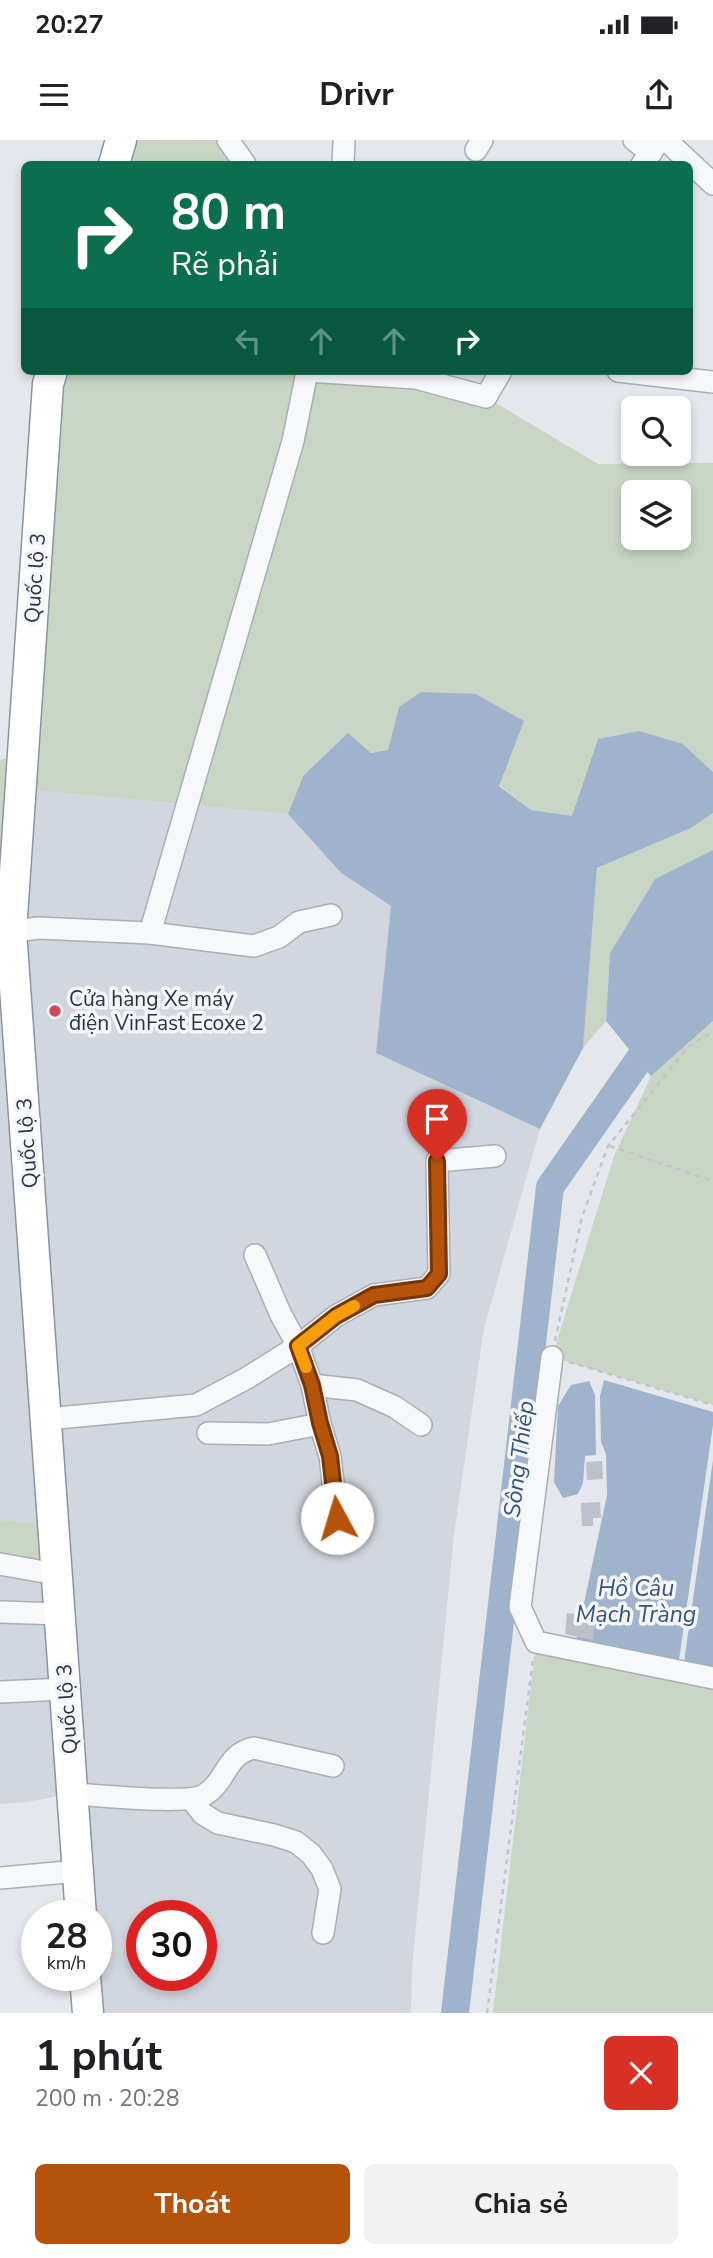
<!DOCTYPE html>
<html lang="vi">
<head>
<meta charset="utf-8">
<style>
  body { margin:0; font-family:"Nunito Sans",sans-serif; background:#f2f2f2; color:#202124; height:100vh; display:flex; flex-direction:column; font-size:26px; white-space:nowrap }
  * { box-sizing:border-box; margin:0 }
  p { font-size:23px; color:#757577 }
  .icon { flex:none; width:38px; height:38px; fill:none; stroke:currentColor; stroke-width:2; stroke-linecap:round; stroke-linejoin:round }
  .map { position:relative; height:1873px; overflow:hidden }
  .side { display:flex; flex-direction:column; background:#fff; flex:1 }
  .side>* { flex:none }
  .hud { position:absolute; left:21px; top:21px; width:672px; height:214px; border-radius:10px; box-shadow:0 4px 10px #0003; background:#0b6e4f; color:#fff; overflow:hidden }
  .fabs { position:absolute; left:621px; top:256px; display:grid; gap:14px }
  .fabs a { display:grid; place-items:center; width:70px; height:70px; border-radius:10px; background:#fff; box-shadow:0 4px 10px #0003; font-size:35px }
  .speed { position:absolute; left:21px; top:1760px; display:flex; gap:14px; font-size:35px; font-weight:700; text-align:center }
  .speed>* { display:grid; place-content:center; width:91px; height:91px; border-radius:50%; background:#fff; box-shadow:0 4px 10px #0003; line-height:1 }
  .speed small { font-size:18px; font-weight:400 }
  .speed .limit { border:10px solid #d22; background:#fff; color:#111 }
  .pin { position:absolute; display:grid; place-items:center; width:60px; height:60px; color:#fff; margin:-72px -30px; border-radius:50% 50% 50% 0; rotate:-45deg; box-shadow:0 0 7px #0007 }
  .pin .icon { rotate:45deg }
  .me { position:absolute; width:77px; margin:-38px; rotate:354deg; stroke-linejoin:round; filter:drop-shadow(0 0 5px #0008) }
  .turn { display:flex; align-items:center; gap:24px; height:147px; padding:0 35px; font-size:32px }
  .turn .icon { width:91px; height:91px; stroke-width:2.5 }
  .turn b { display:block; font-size:49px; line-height:60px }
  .lanes { display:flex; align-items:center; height:66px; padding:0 35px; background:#0003; justify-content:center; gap:35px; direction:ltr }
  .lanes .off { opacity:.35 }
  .round { display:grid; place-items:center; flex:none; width:74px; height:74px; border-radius:10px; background:#f2f2f2 }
  .overview { display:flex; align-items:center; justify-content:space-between; height:119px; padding:0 35px }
  h1 { font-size:42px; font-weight:700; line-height:52px }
  .cta { display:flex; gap:14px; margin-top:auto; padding:14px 35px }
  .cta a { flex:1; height:80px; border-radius:10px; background:#b45309; color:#fff; font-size:28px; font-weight:700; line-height:80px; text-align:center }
  .cta a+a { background:#f2f2f2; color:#202124 }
  .status { display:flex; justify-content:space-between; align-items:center; height:49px; padding:0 35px; background:#fff; direction:ltr }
  .status svg { height:19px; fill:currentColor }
  header { display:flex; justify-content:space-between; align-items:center; height:91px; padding:0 35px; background:#fff; font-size:32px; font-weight:700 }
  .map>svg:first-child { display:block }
  .built { fill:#d2d6de; fill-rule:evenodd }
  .green { fill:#c9d6c5; fill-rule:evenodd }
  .water { fill:#9fb4cc }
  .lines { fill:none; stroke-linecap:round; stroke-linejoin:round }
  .river { stroke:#9fb4cc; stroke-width:28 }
  .building { fill:#bbc0ca }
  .minor-casing { stroke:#a9aeb7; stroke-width:24 }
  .highway-casing { stroke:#8b94a3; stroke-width:33 }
  .path { stroke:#c2c5cb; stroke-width:2.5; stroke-dasharray:5 5; stroke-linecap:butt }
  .minor { stroke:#f7f8fa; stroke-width:21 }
  .highway { stroke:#fff; stroke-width:30 }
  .route-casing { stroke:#753606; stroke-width:18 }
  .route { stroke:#b45309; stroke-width:12 }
  .slow { stroke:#f59e0b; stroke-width:12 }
  .poi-dot { fill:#d1495b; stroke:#f4f6f9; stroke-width:2.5 }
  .labels { text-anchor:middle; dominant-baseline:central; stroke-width:7; stroke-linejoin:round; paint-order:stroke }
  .street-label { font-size:21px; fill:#2b3445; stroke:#f4f6f9 }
  .poi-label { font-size:21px; fill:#2b3445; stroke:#f4f6f9; text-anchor:start }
  .water-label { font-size:23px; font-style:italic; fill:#34527a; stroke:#f4f6f9 }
</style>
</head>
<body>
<div class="status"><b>20:27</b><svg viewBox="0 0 49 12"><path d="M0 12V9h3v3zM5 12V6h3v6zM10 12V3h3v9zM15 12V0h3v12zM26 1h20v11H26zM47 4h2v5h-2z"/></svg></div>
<header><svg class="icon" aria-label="menu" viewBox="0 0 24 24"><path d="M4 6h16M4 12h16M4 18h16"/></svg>Drivr<svg class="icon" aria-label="share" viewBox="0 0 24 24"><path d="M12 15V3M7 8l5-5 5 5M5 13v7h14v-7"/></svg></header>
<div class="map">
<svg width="713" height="1873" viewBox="0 0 713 1873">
  <rect width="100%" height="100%" fill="#e4e7ec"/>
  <path class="built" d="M 21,649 L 288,674 L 341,733 L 391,766 L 376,913 L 540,989 L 484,1188 L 454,1394 L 412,1828 L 411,1873 L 88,1873 L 96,1836 L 96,1776 L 81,1776 L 71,1654 L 27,1662 L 0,1664 L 0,1424 L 52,1384 L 0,1380 L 0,793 ZM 142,1776 L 201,1776 L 201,1836 L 142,1836 Z"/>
  <g class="green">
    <path d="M 121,0 L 233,0 L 247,24 L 114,24 Z"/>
    <path d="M 52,231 L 307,231 L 486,257 L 598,324 L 713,323 L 713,632 L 683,604 L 572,677 L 531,670 L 399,567 L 388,610 L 371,613 L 348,594 L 303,636 L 288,674 L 21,649 L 17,708 L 0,712 L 0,620 L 23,614 ZM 634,352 L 679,352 L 679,397 L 634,397 Z"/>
    <path d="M 713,673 L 713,710 L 655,739 L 610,813 L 606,881 L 583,908 L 597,728 L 691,688 Z"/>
    <path d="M 713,881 L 713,1265 L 552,1217 L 614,1016 L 651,936 Z"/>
    <path d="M 0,1380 L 53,1384 L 56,1434 L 0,1424 Z"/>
    <path d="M 536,1502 L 713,1538 L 713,1873 L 493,1873 Z"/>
  </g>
  <g class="water">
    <path d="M 421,552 L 476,554 L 524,581 L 499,646 L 531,670 L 572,676 L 598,599 L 639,591 L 683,604 L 713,632 L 713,673 L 691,688 L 597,728 L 583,908 L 540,989 L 376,913 L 391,766 L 341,733 L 288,674 L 303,636 L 348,593 L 371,613 L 388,610 L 399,567 Z"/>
    <path d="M 713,710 L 713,881 L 651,936 L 606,881 L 610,813 L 655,739 Z"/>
    <path d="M 604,1240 L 713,1272 L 713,1285 L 678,1527 L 576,1501 L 607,1355 L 606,1314 L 601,1302 L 600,1256 Z"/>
    <path d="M 589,1241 L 595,1255 L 596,1315 L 585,1316 L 583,1343 L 578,1354 L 563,1358 L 554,1342 L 558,1266 L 571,1245 Z"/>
    <path d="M 713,1320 L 713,1535 L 683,1529 Z"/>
  </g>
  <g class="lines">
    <path class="river" d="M 455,1873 L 550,1047 L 659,891"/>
  </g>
  <g class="building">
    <path d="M 602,1321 L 603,1339 L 587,1340 L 586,1322 Z"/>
    <path d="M 600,1362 L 601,1378 L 593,1378 L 593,1386 L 582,1386 L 581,1363 Z"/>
    <path d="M 567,1473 L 596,1477 L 593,1500 L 565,1494 Z"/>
  </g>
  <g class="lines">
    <defs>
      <g id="minor">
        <path d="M 228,0 L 245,24"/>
        <path d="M 634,0 L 651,13"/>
        <path d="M 666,0 L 713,44"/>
        <path d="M 476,10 L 482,0"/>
        <path d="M 343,24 L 344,0"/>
        <path d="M 642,24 L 660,0"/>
        <path d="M 307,231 L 416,238 L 486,257 L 501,231"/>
        <path d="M 618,231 L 713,242"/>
        <path d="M 0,793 L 38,788 L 150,793 L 254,806 L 279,797 L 299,782 L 331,775"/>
        <path d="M 150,793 L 293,301 L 307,232"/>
        <path d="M 552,1217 L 520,1467 L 536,1502 L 713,1538"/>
        <path d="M 312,1245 L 357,1250 L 395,1267 L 421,1285"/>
        <path d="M 47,1279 L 196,1265 L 247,1238 L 298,1206 L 336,1176 L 374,1155 L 427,1148 L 439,1134 L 437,1021 L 495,1016"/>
        <path d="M 320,1284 L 330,1316 L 337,1378"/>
        <path d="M 208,1293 L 268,1294 L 320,1284 L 312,1245 L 298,1206 L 281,1175 L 255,1115"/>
        <path d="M 0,1424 L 56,1434"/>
        <path d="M 0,1472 L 60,1474"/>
        <path d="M 0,1552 L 65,1549"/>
        <path d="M 73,1654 C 98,1655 187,1665 204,1655 C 227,1642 225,1614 254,1608 L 333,1626"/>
        <path d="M 192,1660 L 203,1674 L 218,1683 L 274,1695 L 296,1702 L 311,1714 L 322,1729 L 330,1749 L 323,1793"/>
        <path d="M 0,1738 L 78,1731"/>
      </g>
      <g id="highway">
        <path d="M 114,24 L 121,0"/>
        <path d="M 52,231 L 48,244 L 11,791 L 81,1776"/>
        <path d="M 85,1836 L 88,1873"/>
      </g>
    </defs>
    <use href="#minor" class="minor-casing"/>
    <use href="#highway" class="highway-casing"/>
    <g class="path">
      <path d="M 610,1006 L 713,1041"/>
      <path d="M 555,1201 L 582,1077 L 608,1006 L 689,906 L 713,892"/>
      <path d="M 569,1222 L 713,1265"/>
      <path d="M 487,1873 L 533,1519"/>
    </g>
    <use href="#minor" class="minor"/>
    <use href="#highway" class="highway"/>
  </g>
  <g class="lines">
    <defs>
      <path id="route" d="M 337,1378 L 330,1316 L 320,1283 L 312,1245 L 298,1206 L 336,1176 L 374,1155 L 427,1148 L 439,1134 L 437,1021"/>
    </defs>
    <use href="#route" class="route-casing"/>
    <use href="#route" class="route"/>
    <path class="slow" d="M 306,1227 L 298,1206 L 336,1176 L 354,1166"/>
  </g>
  <circle class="poi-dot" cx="55" cy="871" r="7"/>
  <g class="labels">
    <g class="street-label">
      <text transform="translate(35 438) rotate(-86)">Quốc lộ 3</text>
      <text transform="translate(27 1003) rotate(-94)">Quốc lộ 3</text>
      <text transform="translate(67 1569) rotate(-94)">Quốc lộ 3</text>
    </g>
    <g class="poi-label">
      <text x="69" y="859">Cửa hàng Xe máy<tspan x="69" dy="24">điện VinFast Ecoxe 2</tspan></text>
    </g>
    <g class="water-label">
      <text transform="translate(519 1319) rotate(-83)">Sông Thiếp</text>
      <text x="636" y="1448">Hồ Câu<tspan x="636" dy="26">Mạch Tràng</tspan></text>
    </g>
  </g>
</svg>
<div class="fabs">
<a><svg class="icon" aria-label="search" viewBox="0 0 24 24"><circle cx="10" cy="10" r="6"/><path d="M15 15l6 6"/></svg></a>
<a><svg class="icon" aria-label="layers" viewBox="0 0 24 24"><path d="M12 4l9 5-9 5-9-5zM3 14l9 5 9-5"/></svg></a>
</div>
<div class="speed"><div>28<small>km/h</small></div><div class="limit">30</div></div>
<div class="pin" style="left:437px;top:1021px;background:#d93025"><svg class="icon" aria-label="arrive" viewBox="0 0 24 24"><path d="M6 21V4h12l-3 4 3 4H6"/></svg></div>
<svg class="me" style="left:337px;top:1378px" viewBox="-20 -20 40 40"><circle r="19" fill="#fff"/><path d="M0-13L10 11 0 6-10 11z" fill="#b45309"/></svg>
<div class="hud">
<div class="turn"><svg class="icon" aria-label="right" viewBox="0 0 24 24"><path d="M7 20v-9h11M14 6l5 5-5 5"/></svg><div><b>80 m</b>Rẽ phải</div></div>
<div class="lanes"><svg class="icon off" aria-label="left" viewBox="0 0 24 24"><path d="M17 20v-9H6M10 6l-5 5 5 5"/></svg><svg class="icon off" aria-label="ahead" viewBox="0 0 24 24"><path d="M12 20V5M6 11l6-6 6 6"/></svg><svg class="icon off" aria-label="ahead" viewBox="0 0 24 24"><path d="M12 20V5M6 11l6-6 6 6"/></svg><svg class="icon" aria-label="right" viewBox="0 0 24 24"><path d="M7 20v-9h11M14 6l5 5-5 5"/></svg></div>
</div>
</div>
<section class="side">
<div class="overview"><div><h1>1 phút</h1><p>200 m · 20:28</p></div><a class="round" style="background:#d93025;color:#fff"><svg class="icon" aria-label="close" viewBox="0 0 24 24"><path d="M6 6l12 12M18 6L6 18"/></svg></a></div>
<div class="cta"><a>Thoát</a><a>Chia sẻ</a></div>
</section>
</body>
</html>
